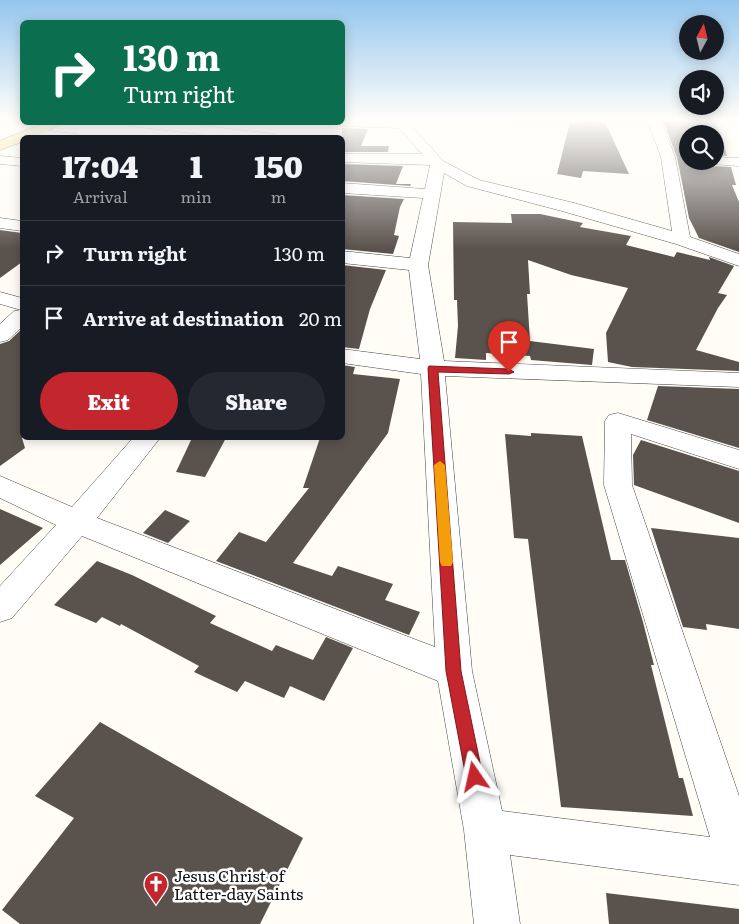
<!DOCTYPE html>
<html lang="en">
<head>
<meta charset="utf-8">
<style>
  body { margin:0; font-family:Literata,serif; background:#242831; color:#f1f3f6; height:100vh; display:flex; flex-direction:column; font-size:19px; white-space:nowrap }
  * { box-sizing:border-box; margin:0 }
  p { font-size:16px; color:#9ea1a6 }
  .icon { flex:none; width:28px; height:28px; fill:none; stroke:currentColor; stroke-width:2; stroke-linecap:round; stroke-linejoin:round }
  .map { position:relative; flex:1; overflow:hidden }
  .side { position:absolute; left:20px; top:135px; width:325px; height:305px; display:flex; flex-direction:column; background:#171b24; border-radius:8px; box-shadow:0 2px 12px #0003 }
  .side>* { flex:none }
  .hud { position:absolute; left:20px; top:20px; width:325px; height:105px; border-radius:8px; box-shadow:0 2px 12px #0003; background:#0b6e4f; color:#fff; overflow:hidden }
  .needle { width:32px; rotate:7deg }
  .controls { position:absolute; left:679px; top:15px; display:grid; gap:10px }
  .controls a { display:grid; place-items:center; width:45px; height:45px; border-radius:50%; background:#171b24; box-shadow:0 2px 12px #0003; font-size:25px }
  .pin { position:absolute; display:grid; place-items:center; width:42px; height:42px; color:#fff; margin:-51px -21px; border-radius:50% 50% 50% 0; rotate:-45deg; box-shadow:0 0 5px #0007 }
  .pin .icon { rotate:45deg }
  .me { position:absolute; width:55px; margin:-28px; rotate:349deg; stroke-linejoin:round; filter:drop-shadow(0 0 4px #0008) }
  .turn { display:flex; align-items:center; gap:18px; height:105px; padding:0 20px; font-size:22px }
  .turn .icon { width:65px; height:65px; stroke-width:2.5 }
  .turn b { display:block; font-size:35px; line-height:42px }
  .eta { display:flex; justify-content:space-evenly; align-items:center; height:85px; text-align:center }
  .eta b { font-size:30px; font-weight:800; line-height:35px }
  .cta { display:flex; gap:10px; margin-top:auto; padding:10px 20px }
  .cta a { flex:1; height:58px; border-radius:30px; background:#c4262e; color:#fff; font-size:20px; font-weight:800; line-height:58px; text-align:center }
  .cta a+a { background:#242831; color:#f1f3f6 }
  ul { padding:0; list-style:none }
  li { display:flex; align-items:center; gap:15px; height:65px; padding:0 20px; border-top:1px solid #363941 }
  li div { flex:1 }
  li b { display:block; font-size:19px }
  li em { font-style:normal }
  .map>svg:first-child { display:block }
  .building { fill:#5a524d }
  .lines { fill:none; stroke-linecap:round; stroke-linejoin:round }
  .minor-casing { stroke:#444; stroke-width:1 }
  .major-casing { stroke:#222; stroke-width:1 }
  .minor { fill:#fff; fill-rule:evenodd }
  .major { fill:#f9d66b; fill-rule:evenodd }
  .route { fill:#c4262e; stroke:#7f191e }
  .slow { fill:#f59e0b }
  .labels { text-anchor:middle; dominant-baseline:central; stroke-width:5; stroke-linejoin:round; paint-order:stroke }
  .near-poi-label { font-size:16px; fill:#111; stroke:#fff; text-anchor:start }
</style>
</head>
<body>
<div class="map">
<svg width="739" height="924" viewBox="0 0 739 924">
  <rect width="100%" height="100%" fill="#fffdf5"/>
  <g class="building">
    <path d="M 583,121 L 605,122 L 629,174 L 583,171 L 581,178 L 557,174 L 570,122 L 583,123 Z"/>
    <path d="M 663,121 L 715,123 L 722,136 L 727,156 L 715,155 L 715,134 L 688,134 L 688,161 L 706,161 L 710,166 L 731,167 L 736,185 L 732,185 L 739,202 L 739,252 L 699,238 L 689,218 L 677,157 Z"/>
    <path d="M 342,128 L 368,129 L 361,146 L 389,146 L 388,152 L 390,152 L 342,152 Z"/>
    <path d="M 342,164 L 403,166 L 396,184 L 411,184 L 410,186 L 342,181 Z"/>
    <path d="M 342,195 L 404,199 L 400,207 L 394,235 L 399,236 L 393,254 L 342,249 Z"/>
    <path d="M 511,214 L 540,214 L 583,223 L 580,227 L 631,236 L 626,245 L 674,257 L 677,252 L 710,260 L 709,257 L 734,266 L 718,293 L 727,295 L 718,308 L 696,350 L 739,362 L 739,371 L 632,367 L 608,362 L 606,333 L 628,288 L 571,275 L 528,260 L 530,294 L 527,294 L 530,341 L 594,349 L 592,365 L 531,360 L 530,356 L 486,353 L 486,360 L 455,358 L 458,326 L 457,300 L 454,300 L 453,222 L 512,223 Z"/>
    <path d="M 0,230 L 22,233 L 22,262 L 0,278 Z"/>
    <path d="M 342,265 L 386,270 L 370,309 L 359,349 L 342,347 Z"/>
    <path d="M 22,329 L 22,438 L 25,448 L 0,466 L 0,344 L 9,341 Z"/>
    <path d="M 342,365 L 355,367 L 353,374 L 400,379 L 388,433 L 293,563 L 332,576 L 338,566 L 393,584 L 385,600 L 420,612 L 409,635 L 216,561 L 239,532 L 266,542 L 309,488 L 303,488 L 320,438 L 342,438 Z"/>
    <path d="M 658,386 L 739,389 L 739,448 L 647,420 Z"/>
    <path d="M 531,433 L 582,436 L 611,560 L 625,560 L 643,622 L 654,665 L 651,665 L 679,778 L 683,778 L 693,816 L 561,807 L 528,539 L 514,538 L 505,434 L 531,436 Z"/>
    <path d="M 192,438 L 226,438 L 205,477 L 176,472 Z"/>
    <path d="M 641,440 L 739,471 L 739,523 L 634,485 L 633,455 Z"/>
    <path d="M 0,509 L 43,528 L 0,565 Z"/>
    <path d="M 165,510 L 190,521 L 168,543 L 143,533 Z"/>
    <path d="M 651,528 L 739,538 L 739,629 L 706,624 L 707,630 L 683,627 Z"/>
    <path d="M 97,561 L 132,575 L 216,616 L 210,623 L 272,651 L 276,645 L 313,660 L 326,637 L 353,648 L 324,701 L 290,686 L 284,698 L 245,681 L 237,692 L 194,672 L 199,666 L 121,624 L 120,626 L 102,617 L 96,623 L 54,605 Z"/>
    <path d="M 100,722 L 303,838 L 260,924 L 20,924 L 2,910 L 74,818 L 35,796 Z"/>
    <path d="M 606,893 L 739,909 L 739,924 L 609,924 Z"/>
  </g>
  <g class="lines">
    <defs>
      <g id="minor">
        <path d="M 342,120 L 406,120 L 443,161 L 479,180 L 574,203 L 672,231 L 661,157 L 647,120 L 661,120 L 675,157 L 690,237 L 739,254 L 739,266 L 676,244 L 562,211 L 467,186 L 444,173 L 428,265 L 444,361 L 739,373 L 739,387 L 445,376 L 472,671 L 502,811 L 710,837 L 604,485 L 605,421 L 609,415 L 618,413 L 739,450 L 739,469 L 631,434 L 632,485 L 739,796 L 739,885 L 510,855 L 520,924 L 474,924 L 464,830 L 438,681 L 82,536 L 12,618 L 0,622 L 0,586 L 56,525 L 0,498 L 0,476 L 72,507 L 133,438 L 160,438 L 97,518 L 435,647 L 421,374 L 342,363 L 342,349 L 420,359 L 409,270 L 342,263 L 342,251 L 410,258 L 423,198 L 342,193 L 342,183 L 425,189 L 430,165 L 342,162 L 342,154 L 422,154 L 399,128 L 342,126 L 336,122 L 342,122 Z"/>
        <path d="M 125,122 L 171,122 L 274,134 L 281,138 L 233,138 L 131,126 Z"/>
        <path d="M 33,129 L 76,134 L 83,138 L 28,136 L 26,133 Z"/>
        <path d="M 0,156 L 22,158 L 22,166 L 0,164 Z"/>
        <path d="M 715,157 L 739,158 L 739,166 L 710,164 L 708,161 L 715,161 Z"/>
        <path d="M 0,218 L 22,221 L 22,231 L 0,228 Z"/>
        <path d="M 0,292 L 22,298 L 22,327 L 8,340 L 0,342 L 0,324 L 14,311 L 21,310 L 0,304 Z"/>
      </g>
      <path id="major" d="M 47,122 L 66,122 L 33,138 L 22,138 L 22,142 L 0,150 L 0,141 Z"/>
    </defs>
    <use href="#minor" class="minor-casing"/>
    <use href="#major" class="major-casing"/>
    <use href="#minor" class="minor"/>
    <use href="#major" class="major"/>
  </g>
  <linearGradient id="sky" x2="0" y2="1"><stop stop-color="#95c6ee"/><stop offset="0.48" stop-color="#fffefa"/><stop offset="1" stop-color="#fffefa" stop-opacity="0"/></linearGradient>
  <rect width="739" height="249" fill="url(#sky)"/>
  <path class="route" d="M 429,366 L 509,369 L 514,372 L 509,374 L 438,372 L 461,671 L 483,777 L 481,783 L 475,785 L 469,783 L 466,777 L 446,671 L 428,368 Z"/>
  <path class="slow" d="M 440,461 L 445,465 L 453,562 L 451,566 L 442,566 L 440,562 L 434,465 Z"/>
  <defs>
    <symbol id="church-pin" viewBox="-11 -11 22 30"><path d="M0 17L-7.5 6A9.5 9.5 0 1 1 7.5 6Z" fill="#c4262e" stroke="#fff"/><path d="M-1.2-6h2.4v3.5h3.3v2.4h-3.3V6h-2.4V-.1h-3.3v-2.4h3.3Z" fill="#fff"/></symbol>
  </defs>
  <g fill-rule="evenodd">
    <use href="#church-pin" x="142" y="870" width="28" height="38"/>
  </g>
  <g class="labels">
    <g class="near-poi-label">
      <text x="174" y="875">Jesus Christ of<tspan x="174" dy="18">Latter-day Saints</tspan></text>
    </g>
  </g>
</svg>
<div class="controls">
<a><svg class="needle" viewBox="-14 -14 28 28"><path d="M0-13l5 13h-10z" fill="#e53935"/><path d="M0 13l5-13h-10z" fill="#9ea1a6"/></svg></a>
<a><svg class="icon" aria-label="sound" viewBox="0 0 24 24"><path d="M4 9h4l5-4v14l-5-4H4zM17 9q2 3 0 6"/></svg></a>
<a><svg class="icon" aria-label="search" viewBox="0 0 24 24"><circle cx="10" cy="10" r="6"/><path d="M15 15l6 6"/></svg></a>
</div>
<div class="pin" style="left:509px;top:372px;background:#d93025"><svg class="icon" aria-label="arrive" viewBox="0 0 24 24"><path d="M6 21V4h12l-3 4 3 4H6"/></svg></div>
<svg class="me" style="left:475px;top:777px" viewBox="-20 -20 40 40"><path d="M0-17L14 15 0 8-14 15z" fill="#c4262e" stroke="#fff" stroke-width="4"/></svg>
<div class="hud">
<div class="turn"><svg class="icon" aria-label="right" viewBox="0 0 24 24"><path d="M7 20v-9h11M14 6l5 5-5 5"/></svg><div><b>130 m</b>Turn right</div></div>
</div>
<section class="side">
<div class="eta">
<div><b>17:04</b><p>Arrival</p></div>
<div><b>1</b><p>min</p></div>
<div><b>150</b><p>m</p></div>
</div>
<ul>
<li><svg class="icon" aria-label="right" viewBox="0 0 24 24"><path d="M7 20v-9h11M14 6l5 5-5 5"/></svg><div><b>Turn right</b></div><em>130 m</em></li>
<li><svg class="icon" aria-label="arrive" viewBox="0 0 24 24"><path d="M6 21V4h12l-3 4 3 4H6"/></svg><div><b>Arrive at destination</b></div><em>20 m</em></li>
</ul>
<div class="cta"><a>Exit</a><a>Share</a></div>
</section>
</div>
</body>
</html>
